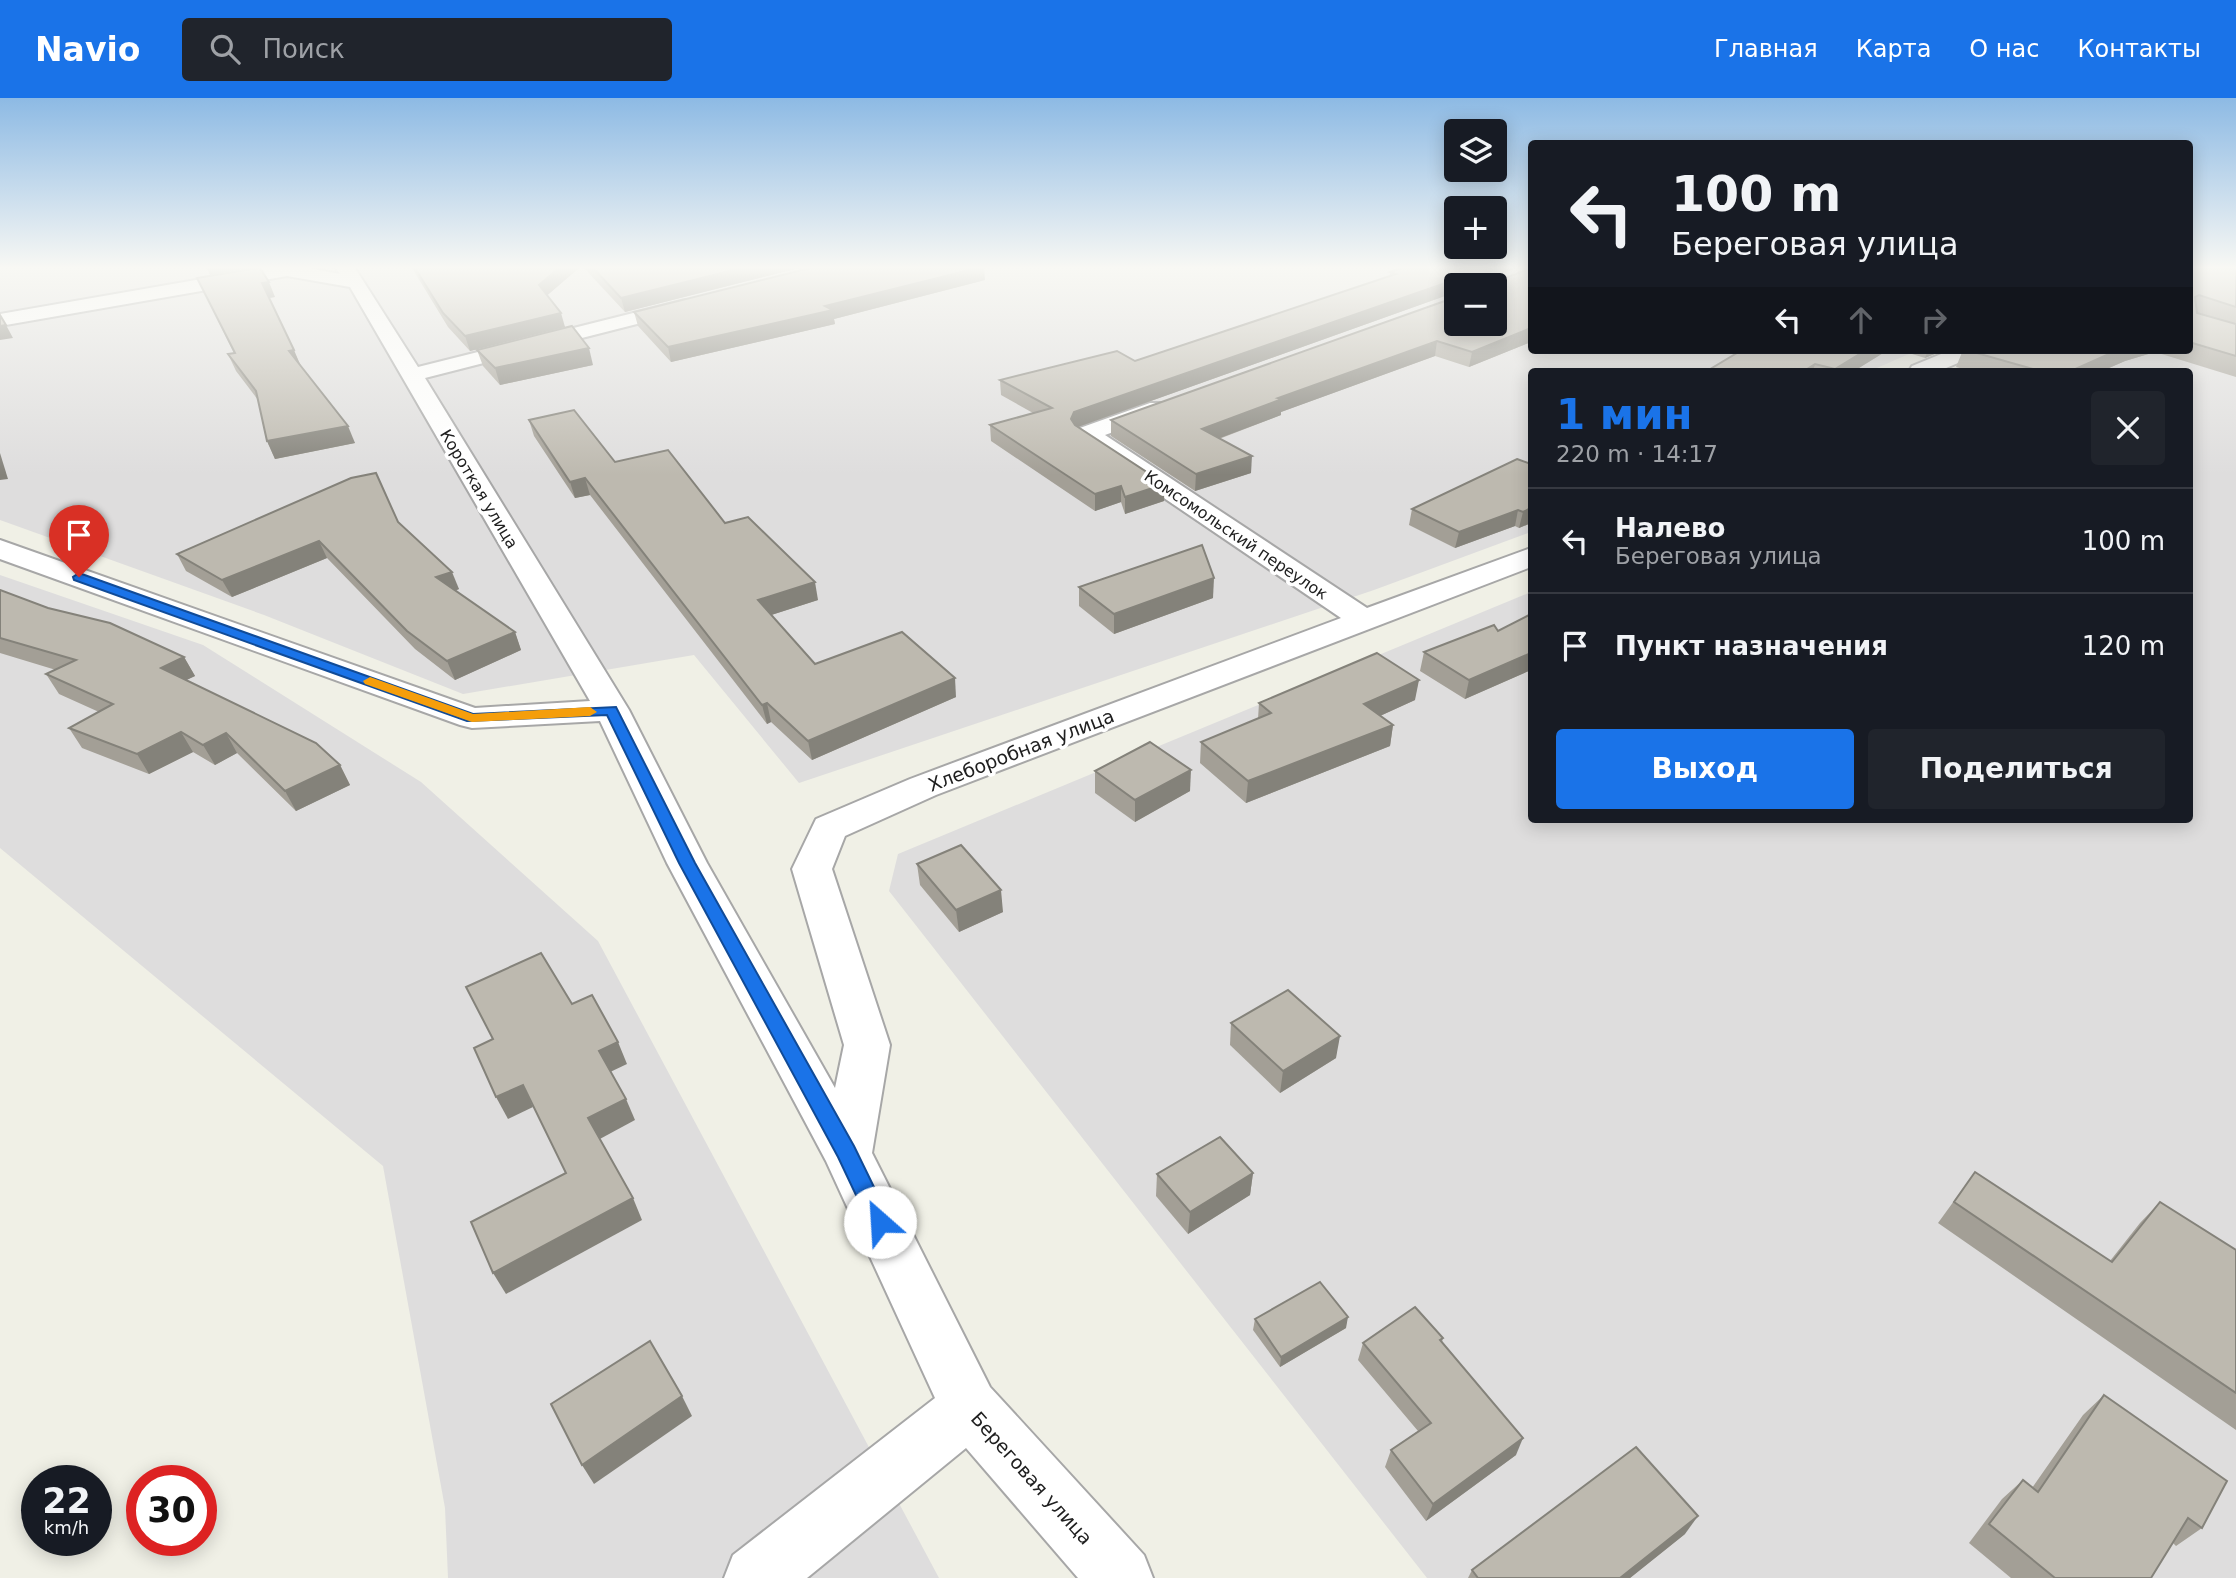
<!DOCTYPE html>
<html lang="ru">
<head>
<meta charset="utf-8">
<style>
  body { margin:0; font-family:"DejaVu Sans",sans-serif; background:#20242c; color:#f1f3f6; height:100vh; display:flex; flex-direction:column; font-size:26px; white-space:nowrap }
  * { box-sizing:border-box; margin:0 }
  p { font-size:23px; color:#9ea1a6 }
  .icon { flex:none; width:38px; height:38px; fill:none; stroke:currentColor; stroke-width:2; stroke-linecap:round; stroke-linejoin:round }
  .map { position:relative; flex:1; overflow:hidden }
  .sheet { position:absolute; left:1528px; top:270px; width:665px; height:455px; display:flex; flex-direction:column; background:#171b24; border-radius:7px; box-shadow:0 4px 18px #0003 }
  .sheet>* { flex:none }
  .banner { position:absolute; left:1528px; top:42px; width:665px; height:214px; border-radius:7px; box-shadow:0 4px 18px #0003; background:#171b24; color:#f1f3f6; overflow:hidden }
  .buttons { position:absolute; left:1444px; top:21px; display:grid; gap:14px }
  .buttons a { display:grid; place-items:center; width:63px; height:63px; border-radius:7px; background:#171b24; box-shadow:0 4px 18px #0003; font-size:35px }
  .speed { position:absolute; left:21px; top:1367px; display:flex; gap:14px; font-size:35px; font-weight:700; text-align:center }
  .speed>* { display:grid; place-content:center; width:91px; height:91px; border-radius:50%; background:#171b24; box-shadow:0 4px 18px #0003; line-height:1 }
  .speed small { font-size:18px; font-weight:400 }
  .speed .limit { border:10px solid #d22; background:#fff; color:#111 }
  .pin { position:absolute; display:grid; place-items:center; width:60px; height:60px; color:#fff; margin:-72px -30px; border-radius:50% 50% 50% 0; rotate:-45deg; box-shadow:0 0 7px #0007 }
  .pin .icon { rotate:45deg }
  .me { position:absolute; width:77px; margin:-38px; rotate:334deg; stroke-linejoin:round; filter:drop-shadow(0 0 5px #0008) }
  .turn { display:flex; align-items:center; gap:24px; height:147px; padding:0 28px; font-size:32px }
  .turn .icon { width:91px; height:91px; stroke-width:2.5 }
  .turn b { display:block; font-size:49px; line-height:60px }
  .lanes { display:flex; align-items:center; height:66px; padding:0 28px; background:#0003; justify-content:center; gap:35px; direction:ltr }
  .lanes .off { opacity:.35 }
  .round { display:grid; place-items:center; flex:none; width:74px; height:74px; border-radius:7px; background:#20242c }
  .headline { display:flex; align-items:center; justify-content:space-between; height:119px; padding:0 28px }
  h1 { font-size:42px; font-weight:700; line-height:52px; color:#1a73e8 }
  .primary-button { display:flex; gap:14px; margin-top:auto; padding:14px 28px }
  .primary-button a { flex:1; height:80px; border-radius:7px; background:#1a73e8; color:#fff; font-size:28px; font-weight:700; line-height:80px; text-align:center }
  .primary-button a+a { background:#20242c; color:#f1f3f6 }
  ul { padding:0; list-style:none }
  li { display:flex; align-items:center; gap:21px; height:105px; padding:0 28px; border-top:2px solid #363941 }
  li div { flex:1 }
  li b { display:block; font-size:26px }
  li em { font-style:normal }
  header { display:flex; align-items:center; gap:42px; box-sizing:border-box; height:98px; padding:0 35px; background:#1a73e8; color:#fff }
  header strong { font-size:33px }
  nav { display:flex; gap:38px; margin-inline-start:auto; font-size:24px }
  .search { width:490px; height:63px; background:#20242c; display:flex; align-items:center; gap:18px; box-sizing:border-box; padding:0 24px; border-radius:7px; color:#9ea1a6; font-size:26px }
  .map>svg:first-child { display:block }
  .residential { fill:#dedddd; fill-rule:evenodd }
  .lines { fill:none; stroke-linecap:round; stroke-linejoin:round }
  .minor-casing { stroke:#a7a7a7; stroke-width:4 }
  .minor { fill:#fff; fill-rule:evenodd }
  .wall { fill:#a39f96 }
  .shaded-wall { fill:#84827a }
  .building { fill:#bdb9af; stroke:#84827a; stroke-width:2 }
  .route { fill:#1a73e8; stroke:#114b97; stroke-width:2 }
  .slow { fill:#f59e0b }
  .labels { text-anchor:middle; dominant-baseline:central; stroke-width:7; stroke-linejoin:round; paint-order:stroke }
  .far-street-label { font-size:16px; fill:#202020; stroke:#fff }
  .street-label { font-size:19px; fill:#202020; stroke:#fff }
</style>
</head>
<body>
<header>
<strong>Navio</strong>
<div class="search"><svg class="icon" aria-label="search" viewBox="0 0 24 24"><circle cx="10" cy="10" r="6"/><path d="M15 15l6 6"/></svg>Поиск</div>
<nav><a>Главная</a><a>Карта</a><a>О нас</a><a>Контакты</a></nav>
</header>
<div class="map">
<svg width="2236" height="1480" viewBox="0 0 2236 1480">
  <rect width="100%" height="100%" fill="#f0f0e6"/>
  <g class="residential">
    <path d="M 0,170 L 1531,170 L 1531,252 L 1918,252 L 1870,273 L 1531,273 L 1531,434 L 1374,492 L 799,685 L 694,557 L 463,596 L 264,517 L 0,422 ZM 1456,187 L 1494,187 L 1494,226 L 1456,226 Z"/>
    <path d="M 2236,249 L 2236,1480 L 1427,1480 L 889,793 L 898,756 L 1531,494 L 1531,721 L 2189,721 L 2189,273 L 1991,273 L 2039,252 L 2189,252 Z"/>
    <path d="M 0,477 L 203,547 L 421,684 L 598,843 L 939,1480 L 448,1480 L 445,1410 L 383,1068 L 0,750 Z"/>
  </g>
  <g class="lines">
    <defs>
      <g id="minor">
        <path d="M 265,170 L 308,170 L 340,176 L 336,170 L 355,170 L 418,269 L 685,202 L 692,204 L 695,208 L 692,212 L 425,280 L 629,612 L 707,765 L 835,990 L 844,947 L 792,771 L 816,721 L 910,681 L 1341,520 L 1077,341 L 1074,336 L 1077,331 L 1150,305 L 1166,305 L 1170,310 L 1166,315 L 1105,337 L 1367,510 L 1531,450 L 1531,469 L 936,697 L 845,738 L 832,771 L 890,947 L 872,1055 L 990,1289 L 1144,1457 L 1153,1480 L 1078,1480 L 966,1350 L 807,1480 L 724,1480 L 733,1457 L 935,1300 L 826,1063 L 667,765 L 600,623 L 472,630 L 460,627 L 0,461 L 0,442 L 475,610 L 590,603 L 350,189 L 287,178 L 0,228 L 0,216 Z"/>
        <path d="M 1951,252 L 1980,252 L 1977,257 L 1939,273 L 1909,273 L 1912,268 Z"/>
      </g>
    </defs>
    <use href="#minor" class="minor-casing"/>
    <use href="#minor" class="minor"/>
  </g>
  <g class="wall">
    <path d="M 412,170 L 579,170 L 547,197 L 565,229 L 470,253 L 448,229 Z"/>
    <path d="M 584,170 L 799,170 L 625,214 Z"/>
    <path d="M 1401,170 L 1516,170 L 1495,178 L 1498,183 L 1531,170 L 1531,244 L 1469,269 L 1435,258 L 1281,314 L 1281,317 L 1219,341 L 1251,375 L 1195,393 L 1111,338 L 1111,322 L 1494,187 L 1456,187 L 1456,194 L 1078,329 L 1164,403 L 1125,416 L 1121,404 L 1095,413 L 991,343 L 990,327 L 1033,315 L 1001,297 L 1000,282 L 1135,263 L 1389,179 L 1390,174 Z"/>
    <path d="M 2189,170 L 2236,170 L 2236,279 L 2155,254 L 2125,263 L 2102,273 L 1970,273 L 1956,269 L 1963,252 L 2189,252 Z"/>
    <path d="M 197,180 L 275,199 L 269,200 L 301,268 L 355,345 L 275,361 L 267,343 L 258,302 L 236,273 L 228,256 L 234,255 Z"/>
    <path d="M 985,182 L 834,221 L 835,226 L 671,264 L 638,228 L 634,214 Z"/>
    <path d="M 477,252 L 593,267 L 500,287 L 483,268 Z"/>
    <path d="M 1742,252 L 1888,252 L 1854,273 L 1707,273 Z"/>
    <path d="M 1899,252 L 1944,252 L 1925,260 Z"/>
    <path d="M 529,322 L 615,364 L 725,425 L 818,502 L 771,517 L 815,566 L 956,599 L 812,662 L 771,624 L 767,626 L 590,397 L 575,400 L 534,338 Z"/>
    <path d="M 1531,366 L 1531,425 L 1519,430 L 1515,428 L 1455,450 L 1409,427 L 1412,411 Z"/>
    <path d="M 398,424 L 459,491 L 455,493 L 515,534 L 521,552 L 455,582 L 415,551 L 327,460 L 232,499 L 186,473 L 177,456 Z"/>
    <path d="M 1079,489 L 1213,500 L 1114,536 L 1079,508 Z"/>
    <path d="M 0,492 L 184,559 L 195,578 L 186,582 L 340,667 L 350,687 L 296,713 L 237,655 L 215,667 L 193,654 L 149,676 L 82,650 L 69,630 L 99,614 L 59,596 L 46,576 L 56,572 L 0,555 Z"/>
    <path d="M 1531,516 L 1531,572 L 1465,601 L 1420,573 L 1424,554 L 1498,533 Z"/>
    <path d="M 1415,602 L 1380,618 L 1393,627 L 1390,648 L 1246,705 L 1200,665 L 1201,644 L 1258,621 L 1259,605 Z"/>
    <path d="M 1095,673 L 1190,693 L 1135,724 L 1095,695 Z"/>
    <path d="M 917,766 L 1003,814 L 959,834 L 920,787 Z"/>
    <path d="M 1231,925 L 1336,960 L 1280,995 L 1230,947 Z"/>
    <path d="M 1975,1074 L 2110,1163 L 2140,1125 L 2160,1104 L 2236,1152 L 2236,1332 L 1938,1125 Z"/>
    <path d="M 1253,1075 L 1250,1097 L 1188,1136 L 1156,1098 L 1157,1076 Z"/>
    <path d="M 1255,1221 L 1346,1230 L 1280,1269 L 1253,1232 Z"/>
    <path d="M 1443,1240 L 1442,1244 L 1516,1357 L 1426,1423 L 1385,1369 L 1391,1352 L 1418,1333 L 1358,1262 L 1363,1245 Z"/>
    <path d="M 2104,1297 L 2202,1430 L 2176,1448 L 2173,1445 L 2151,1480 L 2011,1480 L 1969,1445 L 2002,1401 L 2023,1382 L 2032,1390 L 2083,1317 Z"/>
    <path d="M 1685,1436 L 1630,1480 L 1468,1480 L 1472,1472 Z"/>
  </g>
  <g class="shaded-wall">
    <path d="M 207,170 L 248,170 L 210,177 Z"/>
    <path d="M 559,170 L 579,170 L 543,201 L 539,187 Z"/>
    <path d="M 742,170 L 799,170 L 625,214 L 621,200 Z"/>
    <path d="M 978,170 L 984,170 L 985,182 L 834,221 L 835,226 L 671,264 L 668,249 L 825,208 Z"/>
    <path d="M 1487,170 L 1516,170 L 1486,182 L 1485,174 Z"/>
    <path d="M 1460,180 L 1459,187 L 1456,187 L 1456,194 L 1075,330 L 1071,321 L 1074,314 Z"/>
    <path d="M 269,184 L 275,199 L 268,200 L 262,185 Z"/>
    <path d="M 561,215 L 565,229 L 470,253 L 465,238 Z"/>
    <path d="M 6,227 L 13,240 L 0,242 L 0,228 Z"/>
    <path d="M 1531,230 L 1531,244 L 1469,269 L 1472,254 Z"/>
    <path d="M 1437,243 L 1435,258 L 1281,314 L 1281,317 L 1201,347 L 1202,331 L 1278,300 Z"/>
    <path d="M 589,250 L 593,267 L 500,287 L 495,270 Z"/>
    <path d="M 294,252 L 301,269 L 289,253 Z"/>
    <path d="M 1866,252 L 1888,252 L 1854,273 L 1834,273 L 1835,271 Z"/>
    <path d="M 1928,252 L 1944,252 L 1925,260 Z"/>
    <path d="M 2118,252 L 2156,252 L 2155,254 L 2125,263 L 2102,273 L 2071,273 Z"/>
    <path d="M 1815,266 L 1813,273 L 1804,273 Z"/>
    <path d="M 348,328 L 355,345 L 275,361 L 267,343 Z"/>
    <path d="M 0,355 L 8,381 L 0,382 Z"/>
    <path d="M 1252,358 L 1251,375 L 1195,393 L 1196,376 Z"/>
    <path d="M 585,380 L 590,397 L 575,400 L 570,384 Z"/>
    <path d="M 1165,386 L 1164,403 L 1125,416 L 1125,399 Z"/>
    <path d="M 1121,388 L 1121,404 L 1095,413 L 1095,396 Z"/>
    <path d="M 1531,410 L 1531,425 L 1519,430 L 1523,414 Z"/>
    <path d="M 1518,412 L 1515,428 L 1455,450 L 1459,434 Z"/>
    <path d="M 319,443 L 327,460 L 232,499 L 222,482 Z"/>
    <path d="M 452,474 L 459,491 L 443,497 L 436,479 Z"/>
    <path d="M 1214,480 L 1213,500 L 1114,536 L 1114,516 Z"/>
    <path d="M 815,484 L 818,502 L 762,520 L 758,502 Z"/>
    <path d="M 515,534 L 521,552 L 455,582 L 447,563 Z"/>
    <path d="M 1531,555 L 1531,572 L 1465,601 L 1469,582 Z"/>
    <path d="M 184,559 L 195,578 L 172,589 L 161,570 Z"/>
    <path d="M 955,580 L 956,599 L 812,662 L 808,643 Z"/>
    <path d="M 1419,582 L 1415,602 L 1360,627 L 1364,606 Z"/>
    <path d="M 767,605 L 771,624 L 767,626 L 762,607 Z"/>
    <path d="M 1393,627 L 1390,648 L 1246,705 L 1248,683 Z"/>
    <path d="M 181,634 L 193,654 L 149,676 L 137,656 Z"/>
    <path d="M 226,635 L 237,655 L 215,667 L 203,647 Z"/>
    <path d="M 340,667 L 350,687 L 296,713 L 285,693 Z"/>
    <path d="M 1191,672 L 1190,693 L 1135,724 L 1135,702 Z"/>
    <path d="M 1001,792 L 1003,814 L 959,834 L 956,812 Z"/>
    <path d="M 1340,938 L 1336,960 L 1280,995 L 1283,973 Z"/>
    <path d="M 618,944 L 627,966 L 608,975 L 599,953 Z"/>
    <path d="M 523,987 L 533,1009 L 508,1021 L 496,999 Z"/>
    <path d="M 626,1001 L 635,1022 L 598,1042 L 588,1020 Z"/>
    <path d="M 1253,1075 L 1250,1097 L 1188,1136 L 1190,1114 Z"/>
    <path d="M 633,1100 L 642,1122 L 506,1196 L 493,1175 Z"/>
    <path d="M 1348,1219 L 1346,1230 L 1280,1269 L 1281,1259 Z"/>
    <path d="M 682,1298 L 692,1318 L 594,1386 L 582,1367 Z"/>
    <path d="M 1523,1340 L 1516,1357 L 1426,1423 L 1433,1406 Z"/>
    <path d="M 1698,1418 L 1685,1436 L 1630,1480 L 1620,1480 Z"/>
  </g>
  <g class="building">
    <path d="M 257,170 L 260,170 L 269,184 L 262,185 L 294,252 L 289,253 L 348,328 L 267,343 L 256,293 L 228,256 L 235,255 L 197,180 Z"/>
    <path d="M 415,170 L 559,170 L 539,187 L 561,215 L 465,238 L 443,215 Z"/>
    <path d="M 593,170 L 742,170 L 621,200 Z"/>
    <path d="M 810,170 L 978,170 L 825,208 L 833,212 L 668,249 L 634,214 Z"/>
    <path d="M 1401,170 L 1487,170 L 1485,174 L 1494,176 L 1498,183 L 1531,170 L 1531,230 L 1472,254 L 1437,243 L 1278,300 L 1282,301 L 1202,331 L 1252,358 L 1196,376 L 1111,322 L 1456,199 L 1456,226 L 1494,226 L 1494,187 L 1460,187 L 1460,180 L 1074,314 L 1071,321 L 1075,327 L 1165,386 L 1125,399 L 1121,388 L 1095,396 L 990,327 L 1052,310 L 1000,282 L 1117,253 L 1135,263 L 1396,176 L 1390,174 Z"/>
    <path d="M 2189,170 L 2236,170 L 2236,209 L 2199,197 L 2195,199 L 2197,215 L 2236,226 L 2236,258 L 2189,244 Z"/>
    <path d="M 0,217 L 6,227 L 0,228 Z"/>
    <path d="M 572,228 L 589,250 L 495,270 L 477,252 Z"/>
    <path d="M 1742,252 L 1866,252 L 1835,271 L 1815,266 L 1804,273 L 1707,273 Z"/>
    <path d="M 1966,252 L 2118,252 L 2071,273 L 2040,273 Z"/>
    <path d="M 574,312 L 615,364 L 668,352 L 725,425 L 748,419 L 815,484 L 758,502 L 815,566 L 902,534 L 955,580 L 808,643 L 767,605 L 762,607 L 585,380 L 570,384 L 529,322 Z"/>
    <path d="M 1517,361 L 1531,366 L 1531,410 L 1523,414 L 1518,412 L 1459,434 L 1412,411 Z"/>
    <path d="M 376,375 L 398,424 L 452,474 L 436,479 L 515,534 L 447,563 L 407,533 L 319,443 L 222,482 L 177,456 L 351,380 Z"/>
    <path d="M 1202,447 L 1214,480 L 1114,516 L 1079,489 Z"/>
    <path d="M 0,492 L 48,510 L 110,525 L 184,559 L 161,570 L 316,645 L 340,667 L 285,693 L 226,635 L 203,647 L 181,634 L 137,656 L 69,630 L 113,606 L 46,576 L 76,562 L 0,540 Z"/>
    <path d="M 1531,516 L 1531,555 L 1469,582 L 1424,554 L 1494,527 L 1498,533 Z"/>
    <path d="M 1377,555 L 1419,582 L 1364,606 L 1393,627 L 1248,683 L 1201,644 L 1271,615 L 1259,605 Z"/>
    <path d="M 1150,644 L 1191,672 L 1135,702 L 1095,673 Z"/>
    <path d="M 961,747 L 1001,792 L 956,812 L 917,766 Z"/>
    <path d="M 541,855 L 572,906 L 592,897 L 618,944 L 599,953 L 626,1001 L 588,1020 L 633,1100 L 493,1175 L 471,1124 L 566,1075 L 523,987 L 496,999 L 474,950 L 493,941 L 466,889 Z"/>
    <path d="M 1288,892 L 1340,938 L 1283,973 L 1231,925 Z"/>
    <path d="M 1220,1039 L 1253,1075 L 1190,1114 L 1157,1076 Z"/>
    <path d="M 1975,1074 L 2112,1164 L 2160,1104 L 2236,1152 L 2236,1295 L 1954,1104 Z"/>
    <path d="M 1320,1184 L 1348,1219 L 1281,1259 L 1255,1221 Z"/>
    <path d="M 1415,1209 L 1443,1240 L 1440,1242 L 1523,1340 L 1433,1406 L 1391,1352 L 1431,1325 L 1363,1245 Z"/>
    <path d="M 650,1243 L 682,1298 L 582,1367 L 551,1306 Z"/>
    <path d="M 2104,1297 L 2227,1383 L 2202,1430 L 2188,1420 L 2151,1480 L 2055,1480 L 1989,1426 L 2023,1382 L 2038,1394 Z"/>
    <path d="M 1636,1349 L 1698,1418 L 1620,1480 L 1478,1480 L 1472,1472 Z"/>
  </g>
  <linearGradient id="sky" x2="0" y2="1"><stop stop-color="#8dbae4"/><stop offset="0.45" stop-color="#f8f8f4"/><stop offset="1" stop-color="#f8f8f4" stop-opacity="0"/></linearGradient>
  <rect width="2236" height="377" fill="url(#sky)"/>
  <path class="route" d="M 79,475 L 473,616 L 616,609 L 695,765 L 854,1048 L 891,1124 L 887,1131 L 880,1134 L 872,1131 L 838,1059 L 679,765 L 607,617 L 467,623 L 74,482 L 73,479 Z"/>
  <path class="slow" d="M 370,579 L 473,616 L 590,609 L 597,614 L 590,618 L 472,624 L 365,586 L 363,583 Z"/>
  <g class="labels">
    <g class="far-street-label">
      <text transform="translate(479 391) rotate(59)">Короткая улица</text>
      <text transform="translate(1236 437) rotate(34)">Комсомольский переулок</text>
    </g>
    <g class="street-label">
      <text transform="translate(1021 652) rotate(-21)">Хлеборобная улица</text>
      <text transform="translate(1032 1380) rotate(48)">Береговая улица</text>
    </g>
  </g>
</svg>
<div class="buttons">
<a><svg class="icon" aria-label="layers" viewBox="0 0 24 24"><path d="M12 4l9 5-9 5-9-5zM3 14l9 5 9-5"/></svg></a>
<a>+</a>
<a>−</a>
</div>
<div class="speed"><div>22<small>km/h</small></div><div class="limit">30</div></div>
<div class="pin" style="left:79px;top:479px;background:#d93025"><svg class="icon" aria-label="arrive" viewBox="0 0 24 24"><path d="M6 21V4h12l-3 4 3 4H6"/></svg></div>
<svg class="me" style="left:880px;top:1124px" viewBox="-20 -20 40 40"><circle r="19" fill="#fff"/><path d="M0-13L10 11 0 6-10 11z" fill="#1a73e8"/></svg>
<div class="banner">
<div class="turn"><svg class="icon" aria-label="left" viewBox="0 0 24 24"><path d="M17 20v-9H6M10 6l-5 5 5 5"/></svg><div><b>100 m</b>Береговая улица</div></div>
<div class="lanes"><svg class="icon" aria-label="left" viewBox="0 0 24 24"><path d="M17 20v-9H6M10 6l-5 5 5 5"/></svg><svg class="icon off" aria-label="ahead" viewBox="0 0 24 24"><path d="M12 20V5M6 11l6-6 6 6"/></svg><svg class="icon off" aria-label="right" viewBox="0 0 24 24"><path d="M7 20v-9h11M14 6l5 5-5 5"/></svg></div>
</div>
<section class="sheet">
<div class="headline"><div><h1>1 мин</h1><p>220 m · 14:17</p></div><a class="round"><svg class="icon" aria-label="close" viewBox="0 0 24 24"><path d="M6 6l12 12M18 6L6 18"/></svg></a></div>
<ul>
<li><svg class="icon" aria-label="left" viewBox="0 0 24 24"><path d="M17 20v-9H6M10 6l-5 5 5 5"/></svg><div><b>Налево</b><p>Береговая улица</p></div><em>100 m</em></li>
<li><svg class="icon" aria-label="arrive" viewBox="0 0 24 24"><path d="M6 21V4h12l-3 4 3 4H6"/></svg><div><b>Пункт назначения</b></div><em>120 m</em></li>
</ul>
<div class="primary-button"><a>Выход</a><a>Поделиться</a></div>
</section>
</div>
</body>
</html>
